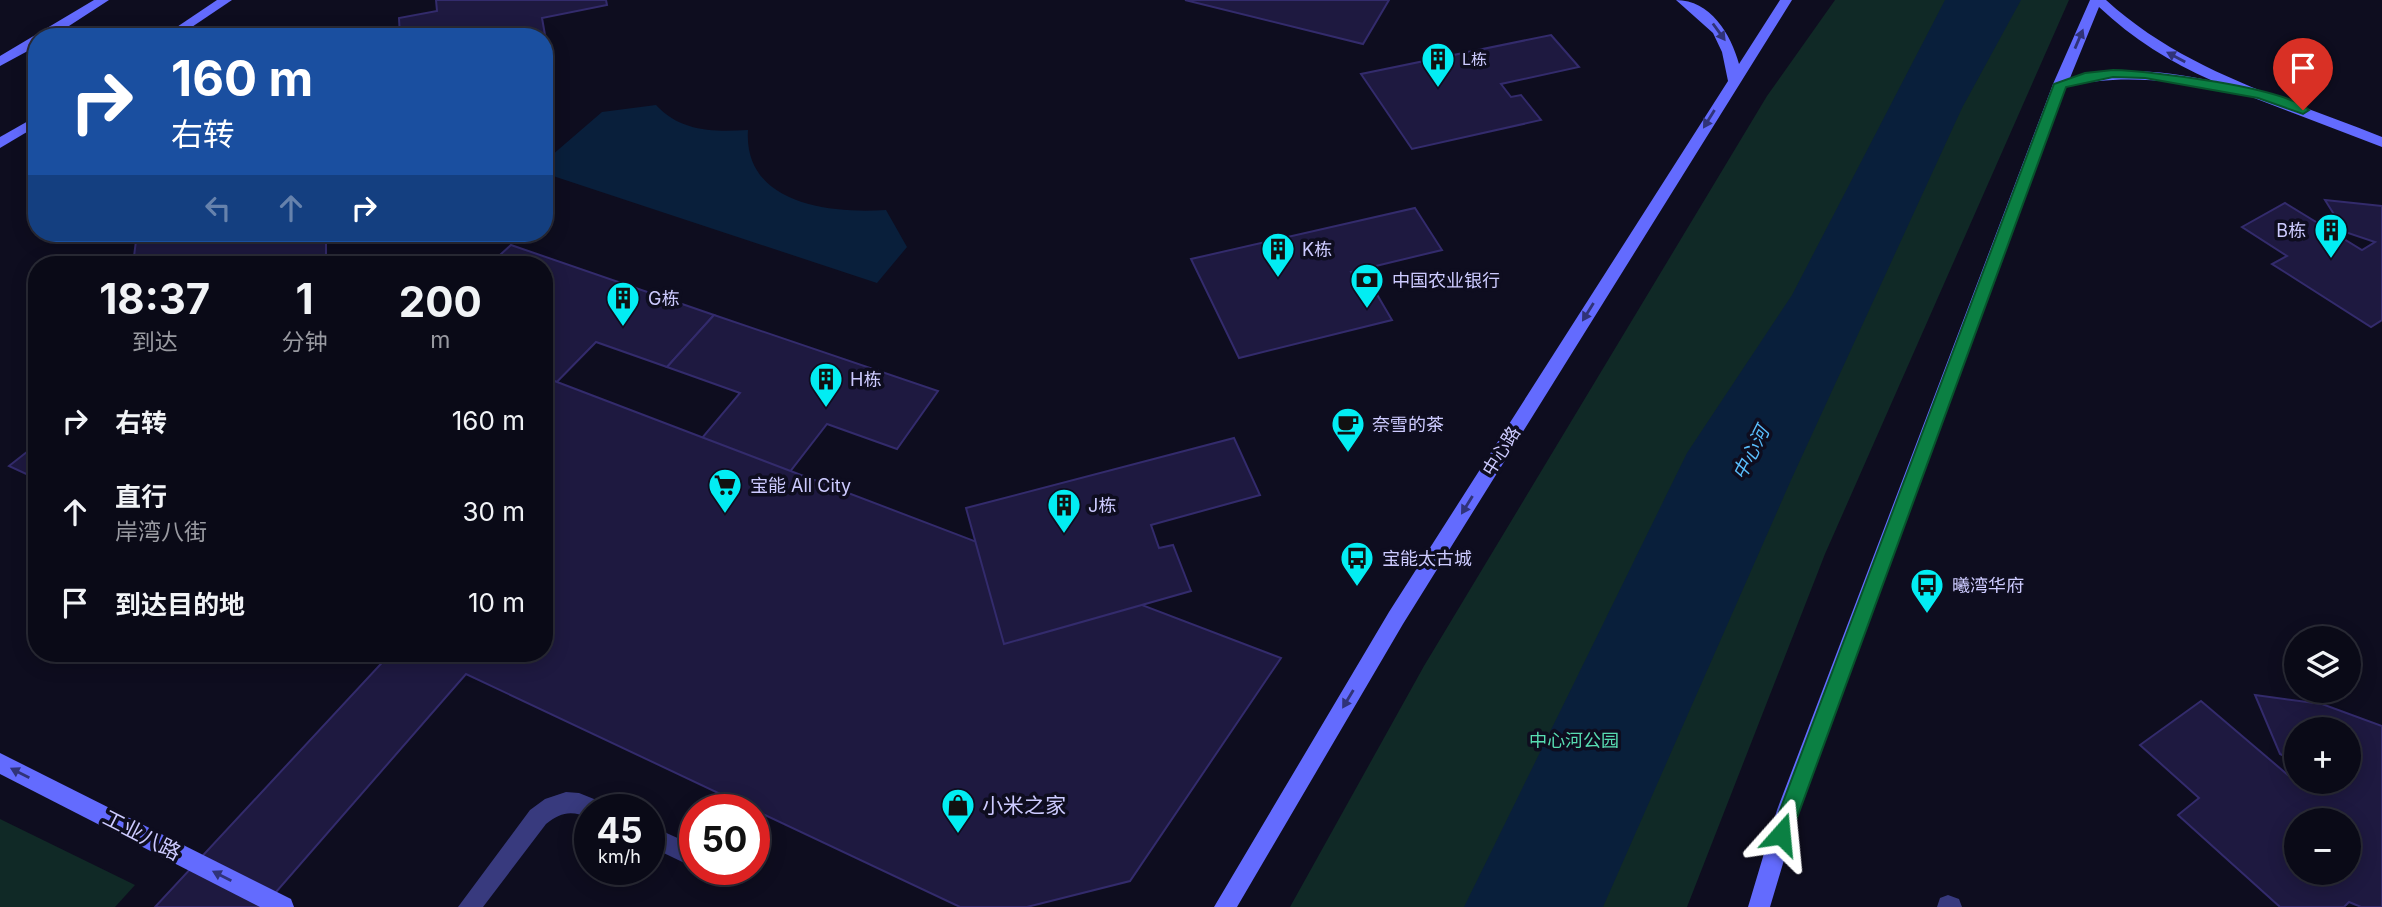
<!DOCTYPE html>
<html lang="zh">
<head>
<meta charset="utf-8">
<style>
  body { margin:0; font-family:Inter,"Noto Sans SC",sans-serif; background:#131320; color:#f1f3f6; height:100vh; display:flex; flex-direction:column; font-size:26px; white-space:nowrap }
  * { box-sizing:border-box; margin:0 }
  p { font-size:23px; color:#999aa1 }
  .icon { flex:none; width:38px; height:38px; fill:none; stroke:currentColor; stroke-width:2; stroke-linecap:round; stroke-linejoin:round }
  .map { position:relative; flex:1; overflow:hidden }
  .details { position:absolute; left:28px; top:256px; width:525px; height:406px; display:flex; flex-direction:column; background:#0a0a17; border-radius:28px; box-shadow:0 4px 18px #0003,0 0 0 2px #2a2b36 }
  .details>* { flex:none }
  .guide { position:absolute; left:28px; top:28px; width:525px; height:214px; border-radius:28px; box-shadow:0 4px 18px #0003,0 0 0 2px #2a2b36; background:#1a4fa0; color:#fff; overflow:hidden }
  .buttons { position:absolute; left:2284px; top:626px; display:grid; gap:14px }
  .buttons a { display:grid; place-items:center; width:77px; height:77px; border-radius:50%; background:#0a0a17; box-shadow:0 4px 18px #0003,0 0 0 2px #2a2b36; font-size:35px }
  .speed { position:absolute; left:574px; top:794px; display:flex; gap:14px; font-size:35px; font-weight:700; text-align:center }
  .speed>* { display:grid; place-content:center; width:91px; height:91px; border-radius:50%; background:#0a0a17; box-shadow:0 4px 18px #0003,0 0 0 2px #2a2b36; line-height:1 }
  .speed small { font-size:18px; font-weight:400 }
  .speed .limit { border:10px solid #d22; background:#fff; color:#111 }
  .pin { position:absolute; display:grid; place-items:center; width:60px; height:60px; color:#fff; margin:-72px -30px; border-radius:50% 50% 50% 0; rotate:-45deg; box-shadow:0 0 7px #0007 }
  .pin .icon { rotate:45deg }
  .me { position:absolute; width:77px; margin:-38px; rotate:18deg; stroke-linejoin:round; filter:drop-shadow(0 0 5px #0008) }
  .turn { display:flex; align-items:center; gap:24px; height:147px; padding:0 28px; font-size:32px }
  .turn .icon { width:91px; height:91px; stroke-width:2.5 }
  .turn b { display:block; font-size:49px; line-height:60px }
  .lanes { display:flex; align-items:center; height:66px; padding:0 28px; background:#0003; justify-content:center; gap:35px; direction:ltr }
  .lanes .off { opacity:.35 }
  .eta { display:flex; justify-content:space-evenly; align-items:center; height:119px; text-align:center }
  .eta b { font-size:42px; font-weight:700; line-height:49px }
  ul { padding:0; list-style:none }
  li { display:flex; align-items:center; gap:21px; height:91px; padding:0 28px }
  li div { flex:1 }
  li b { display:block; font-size:26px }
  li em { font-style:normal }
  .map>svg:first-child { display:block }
  .green { fill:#102926 }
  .water { fill:#091f3b }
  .building { fill:#1e1940; stroke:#332b6c; stroke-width:2; fill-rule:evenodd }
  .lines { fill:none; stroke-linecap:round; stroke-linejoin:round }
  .lane { fill:#383a7e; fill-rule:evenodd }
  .secondary { fill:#636bfe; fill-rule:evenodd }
  .oneway { fill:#303378 }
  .route { fill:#0b8043; stroke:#07532c; stroke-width:2 }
  .labels { text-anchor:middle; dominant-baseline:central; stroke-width:7; stroke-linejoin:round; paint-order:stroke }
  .far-poi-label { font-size:16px; fill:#cdcbff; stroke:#0e0d1f; text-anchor:start }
  .poi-label { font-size:18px; fill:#cdcbff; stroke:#0e0d1f; text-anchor:start }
  .street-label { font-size:18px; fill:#cdcbff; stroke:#0e0d1f }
  .park-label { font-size:18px; fill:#58ddb2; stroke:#0e0d1f }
  .water-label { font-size:19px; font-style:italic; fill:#5abefd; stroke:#0e0d1f }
  .near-poi-label { font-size:21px; fill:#cdcbff; stroke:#0e0d1f; text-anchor:start }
  .near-street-label { font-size:21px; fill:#cdcbff; stroke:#0e0d1f }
</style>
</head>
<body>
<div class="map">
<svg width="2382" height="907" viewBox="0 0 2382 907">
  <rect width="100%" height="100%" fill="#0e0d1f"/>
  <g class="green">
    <path d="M 1835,0 L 2069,0 L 1825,554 L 1687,907 L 1290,907 L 1424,666 L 1767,96 Z"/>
    <path d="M 0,819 L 135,885 L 115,907 L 0,907 Z"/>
  </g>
  <g class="water">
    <path d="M 1945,0 L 2021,0 L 1962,108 L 1791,480 L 1603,907 L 1464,907 L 1687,453 L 1792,295 Z"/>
    <path d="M 656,105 C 681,132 714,132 748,130 C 743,204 830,214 886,210 L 907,247 L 877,283 L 544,173 L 544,162 L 602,112 Z"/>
  </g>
  <g class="building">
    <path d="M 436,0 L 606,0 L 607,5 L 542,18 L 550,63 L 544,64 L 544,37 L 400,37 L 399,18 L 437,11 Z"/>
    <path d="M 1185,0 L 1389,0 L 1363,44 Z"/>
    <path d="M 1551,35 L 1579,67 L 1501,84 L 1511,97 L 1521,95 L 1541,120 L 1412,149 L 1361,74 Z"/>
    <path d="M 2325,200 L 2382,206 L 2382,320 L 2371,327 L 2272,264 L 2287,256 L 2242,227 L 2285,203 L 2362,250 L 2375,242 L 2345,232 Z"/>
    <path d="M 1415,208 L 1442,250 L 1351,272 L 1361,289 L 1372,286 L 1392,320 L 1239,358 L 1191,259 Z"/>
    <path d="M 137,233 L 326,233 L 326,264 L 171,264 L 172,258 L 133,264 Z"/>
    <path d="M 511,245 L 714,315 L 667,367 L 596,342 L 544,395 L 544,264 L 490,264 Z"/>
    <path d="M 714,315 L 938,391 L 897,449 L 827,424 L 775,491 L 686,457 L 740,393 L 667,367 Z"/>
    <path d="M 544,377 L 1281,658 L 1130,881 L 1027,907 L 960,907 L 466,674 L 263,907 L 155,907 L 391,653 L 544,653 Z"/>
    <path d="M 1234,438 L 1260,495 L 1151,525 L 1159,548 L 1173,545 L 1191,591 L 1004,644 L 966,508 Z"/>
    <path d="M 37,444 L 37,479 L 9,466 Z"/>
    <path d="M 2255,695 L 2322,704 L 2382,726 L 2382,907 L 2361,907 L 2349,902 L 2344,907 L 2280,907 L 2178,815 L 2199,798 L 2140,745 L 2201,701 L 2302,787 L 2308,782 L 2348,782 L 2348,730 L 2296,730 L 2296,762 L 2280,754 ZM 2296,821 L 2348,821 L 2348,873 L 2296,873 Z"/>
  </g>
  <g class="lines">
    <g class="lane">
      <path d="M 566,792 L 579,793 L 604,803 L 607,810 L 590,810 L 590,818 C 571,810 561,812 546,824 L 483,907 L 458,907 L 530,810 L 545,799 Z"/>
      <path d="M 649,825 L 695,846 L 695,868 L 649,846 Z"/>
      <path d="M 711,870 L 740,870 L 742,874 L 739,882 L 731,885 L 714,878 Z"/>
      <path d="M 1948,895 L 1959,899 L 1962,907 L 1937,907 L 1940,898 Z"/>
    </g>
    <g class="secondary">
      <path d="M 94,0 L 109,0 L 52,37 L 37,37 L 37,46 L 0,66 L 0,56 Z"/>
      <path d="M 217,0 L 232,0 L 177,37 L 162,37 Z"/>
      <path d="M 1676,0 C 1710,0 1731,34 1739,64 L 1780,0 L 1792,0 L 1403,624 L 1237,907 L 1214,907 L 1389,612 L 1728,81 L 1722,52 L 1713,33 Z"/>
      <path d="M 2090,0 L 2106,0 C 2185,72 2285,98 2382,137 L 2382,147 L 2228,88 L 2222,91 C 2170,80 2118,74 2066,87 L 1799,810 L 1770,907 L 1748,907 L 1777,810 L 2053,84 ZM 2099,7 C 2133,39 2170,62 2213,81 C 2165,71 2117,66 2070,78 Z"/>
      <path d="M 37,116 L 37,126 L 0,148 L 0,137 Z"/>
      <path d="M 0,753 L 291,899 L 294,907 L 260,907 L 0,774 Z"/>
    </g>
  </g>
  <defs><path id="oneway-solid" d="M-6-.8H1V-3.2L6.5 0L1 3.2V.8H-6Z" transform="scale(1.75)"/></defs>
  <g class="oneway">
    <use href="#oneway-solid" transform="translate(1719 32) rotate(54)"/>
    <use href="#oneway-solid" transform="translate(2079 39) rotate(-67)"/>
    <use href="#oneway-solid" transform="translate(2176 57) rotate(-152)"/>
    <use href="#oneway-solid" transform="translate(1709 119) rotate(122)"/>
    <use href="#oneway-solid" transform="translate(1588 312) rotate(122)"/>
    <use href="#oneway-solid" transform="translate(1467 505) rotate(122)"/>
    <use href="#oneway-solid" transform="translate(1348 699) rotate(121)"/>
    <use href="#oneway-solid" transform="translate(20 773) rotate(-153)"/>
    <use href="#oneway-solid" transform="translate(222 876) rotate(-153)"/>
  </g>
  <path class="route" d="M 2113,70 C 2151,71 2284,87 2309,110 L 2303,114 L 2258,98 L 2145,78 L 2113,77 L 2066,87 L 1791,834 L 1788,841 L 1781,844 L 1774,841 L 1771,834 L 2054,84 L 2085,73 Z"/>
  <defs>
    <symbol id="building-pin" viewBox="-11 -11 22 30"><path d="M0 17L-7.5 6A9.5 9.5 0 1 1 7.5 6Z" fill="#02edf3" stroke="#0e0d1f"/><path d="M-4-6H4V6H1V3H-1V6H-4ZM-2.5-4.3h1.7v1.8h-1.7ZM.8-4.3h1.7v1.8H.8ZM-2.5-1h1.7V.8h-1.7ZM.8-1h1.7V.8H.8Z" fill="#111"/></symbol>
    <symbol id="bank-pin" viewBox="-11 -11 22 30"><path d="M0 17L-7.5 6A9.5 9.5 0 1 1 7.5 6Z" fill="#02edf3" stroke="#0e0d1f"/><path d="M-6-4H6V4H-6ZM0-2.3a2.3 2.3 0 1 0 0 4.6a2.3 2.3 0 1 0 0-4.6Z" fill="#111"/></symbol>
    <symbol id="cafe-pin" viewBox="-11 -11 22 30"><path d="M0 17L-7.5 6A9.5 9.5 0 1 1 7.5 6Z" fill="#02edf3" stroke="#0e0d1f"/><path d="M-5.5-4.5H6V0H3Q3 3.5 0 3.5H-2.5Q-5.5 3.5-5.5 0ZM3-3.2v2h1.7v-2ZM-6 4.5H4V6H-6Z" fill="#111"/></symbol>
    <symbol id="supermarket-pin" viewBox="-11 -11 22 30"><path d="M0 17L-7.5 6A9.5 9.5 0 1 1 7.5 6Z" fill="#02edf3" stroke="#0e0d1f"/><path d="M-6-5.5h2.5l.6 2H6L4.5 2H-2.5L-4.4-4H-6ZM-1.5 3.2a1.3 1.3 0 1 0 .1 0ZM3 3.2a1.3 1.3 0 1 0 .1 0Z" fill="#111"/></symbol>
    <symbol id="bus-pin" viewBox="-11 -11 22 30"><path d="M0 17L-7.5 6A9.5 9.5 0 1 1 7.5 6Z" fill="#02edf3" stroke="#0e0d1f"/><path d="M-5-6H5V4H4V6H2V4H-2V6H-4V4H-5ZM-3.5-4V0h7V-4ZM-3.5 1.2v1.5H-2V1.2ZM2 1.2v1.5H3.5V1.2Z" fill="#111"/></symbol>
    <symbol id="shop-pin" viewBox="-11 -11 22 30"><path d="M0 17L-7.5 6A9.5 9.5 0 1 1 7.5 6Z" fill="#02edf3" stroke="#0e0d1f"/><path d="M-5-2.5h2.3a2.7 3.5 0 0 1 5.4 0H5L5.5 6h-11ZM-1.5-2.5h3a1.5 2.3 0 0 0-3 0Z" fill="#111"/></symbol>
  </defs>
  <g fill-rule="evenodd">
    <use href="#building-pin" x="1419" y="40" width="38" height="52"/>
    <use href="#building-pin" x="2312" y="211" width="38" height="52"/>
    <use href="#building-pin" x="1259" y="230" width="38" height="52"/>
    <use href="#bank-pin" x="1348" y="261" width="38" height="52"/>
    <use href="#building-pin" x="604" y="279" width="38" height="52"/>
    <use href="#building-pin" x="807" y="360" width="38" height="52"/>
    <use href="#cafe-pin" x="1329" y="405" width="38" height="52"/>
    <use href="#supermarket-pin" x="706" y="466" width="38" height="52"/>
    <use href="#building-pin" x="1045" y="486" width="38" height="52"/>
    <use href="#bus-pin" x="1338" y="539" width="38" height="52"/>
    <use href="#bus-pin" x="1908" y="566" width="38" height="52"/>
    <use href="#shop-pin" x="939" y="786" width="38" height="52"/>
  </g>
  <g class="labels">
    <g class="far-poi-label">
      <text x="1462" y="59">L栋</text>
    </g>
    <g class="poi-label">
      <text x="2306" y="230" text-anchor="end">B栋</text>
      <text x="1302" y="249">K栋</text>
      <text x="1392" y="280">中国农业银行</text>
      <text x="648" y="298">G栋</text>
      <text x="850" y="379">H栋</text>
      <text x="1372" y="424">奈雪的茶</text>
      <text x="750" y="485">宝能 All City</text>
      <text x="1088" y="505">J栋</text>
      <text x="1382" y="558">宝能太古城</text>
      <text x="1952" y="585">曦湾华府</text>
    </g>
    <g class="street-label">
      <text transform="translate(1501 451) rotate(-58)">中心路</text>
    </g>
    <g class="park-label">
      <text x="1574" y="740">中心河公园</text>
    </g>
    <g class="water-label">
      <text transform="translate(1751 453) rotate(-63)">中心河</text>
    </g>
    <g class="near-poi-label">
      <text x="982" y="805">小米之家</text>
    </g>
    <g class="near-street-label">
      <text transform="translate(142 835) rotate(27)">工业八路</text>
    </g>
  </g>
</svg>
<div class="buttons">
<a><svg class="icon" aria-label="layers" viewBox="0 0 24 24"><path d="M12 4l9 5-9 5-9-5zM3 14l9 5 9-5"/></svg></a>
<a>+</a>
<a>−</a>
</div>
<div class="speed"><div>45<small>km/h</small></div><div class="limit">50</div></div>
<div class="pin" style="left:2303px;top:110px;background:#d93025"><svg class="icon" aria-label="arrive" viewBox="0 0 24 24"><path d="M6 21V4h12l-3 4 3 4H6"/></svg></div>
<svg class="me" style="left:1781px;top:834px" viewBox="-20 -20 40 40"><path d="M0-17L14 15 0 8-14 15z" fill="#0b8043" stroke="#fff" stroke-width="4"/></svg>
<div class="guide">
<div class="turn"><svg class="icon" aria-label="right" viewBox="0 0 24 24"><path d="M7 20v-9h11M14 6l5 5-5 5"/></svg><div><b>160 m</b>右转</div></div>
<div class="lanes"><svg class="icon off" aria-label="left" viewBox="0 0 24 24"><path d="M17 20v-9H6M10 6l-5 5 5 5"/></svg><svg class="icon off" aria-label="ahead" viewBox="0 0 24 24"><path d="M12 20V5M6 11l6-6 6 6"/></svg><svg class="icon" aria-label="right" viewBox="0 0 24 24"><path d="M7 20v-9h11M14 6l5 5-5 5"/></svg></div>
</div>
<section class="details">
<div class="eta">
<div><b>18:37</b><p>到达</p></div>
<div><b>1</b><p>分钟</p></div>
<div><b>200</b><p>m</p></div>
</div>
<ul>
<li><svg class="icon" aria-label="right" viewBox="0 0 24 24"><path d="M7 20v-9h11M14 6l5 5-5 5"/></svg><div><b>右转</b></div><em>160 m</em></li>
<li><svg class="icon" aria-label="ahead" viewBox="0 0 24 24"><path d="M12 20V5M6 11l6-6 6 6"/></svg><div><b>直行</b><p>岸湾八街</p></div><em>30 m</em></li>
<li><svg class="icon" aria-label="arrive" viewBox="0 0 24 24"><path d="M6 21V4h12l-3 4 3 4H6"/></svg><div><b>到达目的地</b></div><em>10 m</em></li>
</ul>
</section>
</div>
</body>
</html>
